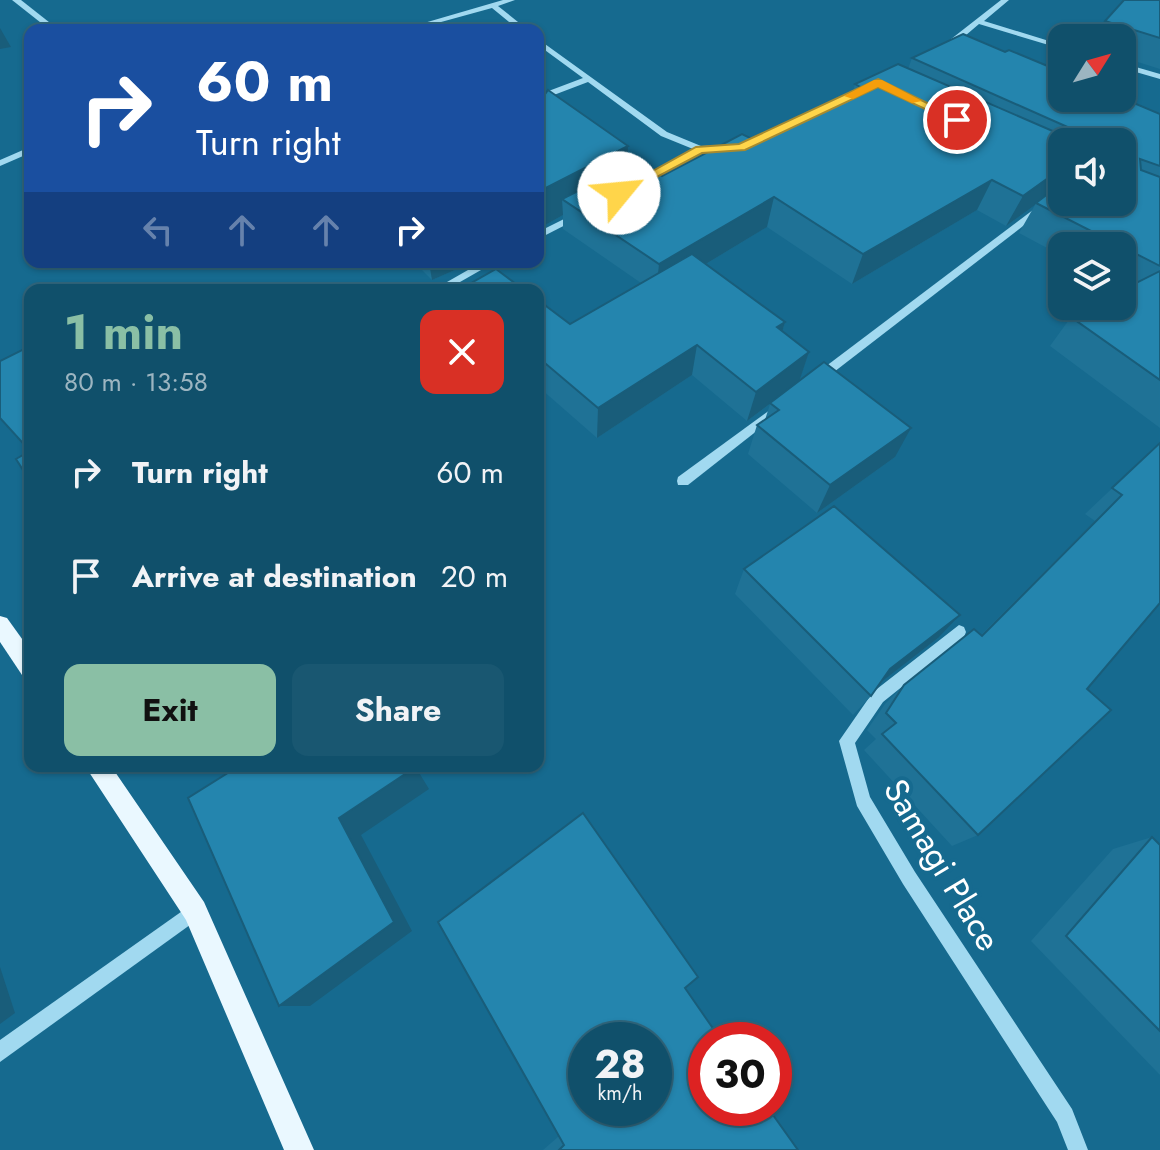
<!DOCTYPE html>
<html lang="en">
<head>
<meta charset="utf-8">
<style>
  body { margin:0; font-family:Jost,sans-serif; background:#195771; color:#f1f3f6; height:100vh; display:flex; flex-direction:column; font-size:30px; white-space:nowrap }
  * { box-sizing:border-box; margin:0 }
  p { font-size:26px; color:#9cb5c1 }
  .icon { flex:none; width:44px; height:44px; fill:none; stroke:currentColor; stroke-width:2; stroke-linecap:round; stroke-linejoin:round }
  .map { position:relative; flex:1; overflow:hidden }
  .panel { position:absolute; left:24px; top:284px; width:520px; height:488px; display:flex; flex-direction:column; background:#10506b; border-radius:16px; box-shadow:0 2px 6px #0004,0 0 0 2px #30677e }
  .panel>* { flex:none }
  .top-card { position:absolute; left:24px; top:24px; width:520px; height:244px; border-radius:16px; box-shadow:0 2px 6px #0004,0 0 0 2px #30677e; background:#1a4fa0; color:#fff; overflow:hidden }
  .needle { width:52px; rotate:53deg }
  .controls { position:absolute; left:1048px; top:24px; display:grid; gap:16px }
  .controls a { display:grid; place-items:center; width:88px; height:88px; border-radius:16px; background:#10506b; box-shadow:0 2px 6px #0004,0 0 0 2px #30677e; font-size:40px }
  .speed { position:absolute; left:568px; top:1022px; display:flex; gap:16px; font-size:40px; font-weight:700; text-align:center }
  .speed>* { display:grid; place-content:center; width:104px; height:104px; border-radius:50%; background:#10506b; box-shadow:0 2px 6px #0004,0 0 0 2px #30677e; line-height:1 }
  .speed small { font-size:20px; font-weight:400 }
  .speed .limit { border:12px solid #d22; background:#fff; color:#111 }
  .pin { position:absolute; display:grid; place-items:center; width:68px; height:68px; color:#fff; margin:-34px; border:4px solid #fff; border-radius:50%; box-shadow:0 2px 8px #0007 }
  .me { position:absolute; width:88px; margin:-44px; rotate:62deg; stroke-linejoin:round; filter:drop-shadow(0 0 6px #0008) }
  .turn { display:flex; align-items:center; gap:28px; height:168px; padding:0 40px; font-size:36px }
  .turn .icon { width:104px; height:104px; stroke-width:2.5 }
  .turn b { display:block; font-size:56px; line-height:68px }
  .lanes { display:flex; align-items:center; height:76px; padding:0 40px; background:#0003; justify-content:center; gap:40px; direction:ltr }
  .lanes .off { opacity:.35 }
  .round { display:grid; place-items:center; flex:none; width:84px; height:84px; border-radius:16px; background:#195771 }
  .head { display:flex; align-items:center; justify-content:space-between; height:136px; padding:0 40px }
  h1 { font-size:48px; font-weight:700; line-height:60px; color:#8abfa5 }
  .primary-button { display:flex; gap:16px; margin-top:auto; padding:16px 40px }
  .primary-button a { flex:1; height:92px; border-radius:16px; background:#8abfa5; color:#111; font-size:32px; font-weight:700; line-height:92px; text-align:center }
  .primary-button a+a { background:#195771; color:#f1f3f6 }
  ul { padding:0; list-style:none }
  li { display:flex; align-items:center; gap:24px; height:104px; padding:0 40px }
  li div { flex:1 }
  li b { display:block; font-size:30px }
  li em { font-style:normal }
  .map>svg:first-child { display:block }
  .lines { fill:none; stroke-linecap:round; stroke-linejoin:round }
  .minor { fill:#a1d9f0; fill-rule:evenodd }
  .major { fill:#eaf8ff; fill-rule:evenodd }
  .wall { fill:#1f7296; fill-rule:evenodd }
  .shaded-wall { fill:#195d7a }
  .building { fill:#2485ae; stroke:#195d7a; stroke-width:2; fill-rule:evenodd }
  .route { fill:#ffd54a; stroke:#a68a30; stroke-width:2 }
  .slow { fill:#f59e0b }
  .labels { text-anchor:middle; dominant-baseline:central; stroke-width:8; stroke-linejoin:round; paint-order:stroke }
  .near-street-label { font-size:34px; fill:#fff; stroke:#166a8f }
</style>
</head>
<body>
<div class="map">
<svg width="1160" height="1150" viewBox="0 0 1160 1150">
  <rect width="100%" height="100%" fill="#166a8f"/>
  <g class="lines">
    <g class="minor">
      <path d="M 12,0 L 21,0 L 59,30 L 50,30 Z"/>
      <path d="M 503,0 L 515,0 L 498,6 L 528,30 L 519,30 L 492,8 L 412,30 L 400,30 Z"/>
      <path d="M 1001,0 L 1009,0 L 984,21 L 1062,45 L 1062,49 L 979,24 L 952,47 L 946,47 L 946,43 Z"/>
      <path d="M 538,39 L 667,132 L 701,146 L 733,145 L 737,148 L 733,151 L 702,152 L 643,183 L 637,183 L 637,179 L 693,149 L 661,136 L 588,82 L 538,101 L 538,95 L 583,78 L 538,45 Z"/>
      <path d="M 1122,63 L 1160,74 L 1160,79 L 1122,68 Z"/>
      <path d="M 30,147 L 30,153 L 0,166 L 0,160 Z"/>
      <path d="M 1062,188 L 1062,196 L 821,382 L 813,382 L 813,376 Z"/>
      <path d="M 580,211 L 585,214 L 583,216 L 538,239 L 538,232 Z"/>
      <path d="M 482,262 L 495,262 L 446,290 L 433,290 Z"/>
      <path d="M 778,404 L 782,405 L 784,408 L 782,411 L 688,485 L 678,485 L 677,481 L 678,477 Z"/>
      <path d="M 959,625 L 964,627 L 966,632 L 964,637 L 883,702 L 855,743 L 870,797 L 915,872 L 1072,1109 L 1088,1150 L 1068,1150 L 1057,1122 L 903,884 L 857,806 L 839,741 L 873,692 Z"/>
      <path d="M 195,902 L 201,905 L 204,911 L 201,917 L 0,1062 L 0,1040 Z"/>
    </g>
    <g class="major">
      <path d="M 0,616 L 7,618 L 30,650 L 30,678 L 22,675 L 0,642 Z"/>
      <path d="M 85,766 L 111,766 L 204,902 L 314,1150 L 284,1150 L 186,920 Z"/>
    </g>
  </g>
  <g class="wall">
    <path d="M 1160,0 L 1160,69 L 1122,57 L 1122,38 L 1096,38 L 1105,21 Z"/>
    <path d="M 912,58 L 1160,114 L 1160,428 L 1050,346 L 1071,317 L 1124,289 L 1122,288 L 1122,246 L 1062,246 L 1062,256 L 1019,233 L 1035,205 L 1006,226 L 977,210 L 852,284 L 767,227 L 706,264 L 785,322 L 782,332 L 809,352 L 799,381 L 895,457 L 817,513 L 748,454 L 757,425 L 765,420 L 770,404 L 747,421 L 692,375 L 597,438 L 541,389 L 538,391 L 538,300 L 570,324 L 641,283 L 563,229 L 563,215 L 538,229 L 538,104 L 626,166 L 662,176 L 752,139 L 853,92 L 855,84 L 908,69 ZM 1062,142 L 1122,142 L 1062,202 Z"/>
    <path d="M 414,262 L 473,262 L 432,280 Z"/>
    <path d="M 1160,443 L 1087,689 L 978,835 L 952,846 L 864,750 L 876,739 L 867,730 L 885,704 L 904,685 L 981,635 L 1095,521 L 1085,514 Z"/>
    <path d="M 744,569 L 938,638 L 881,682 L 871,696 L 853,715 L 735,594 Z"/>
    <path d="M 1152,837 L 1160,845 L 1160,1075 L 1031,941 L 1113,849 Z"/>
    <path d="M 685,988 L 798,1150 L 543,1150 L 559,1136 Z"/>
  </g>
  <g class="shaded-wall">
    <path d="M 0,28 L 11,47 L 0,49 Z"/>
    <path d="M 628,146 L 626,182 L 562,199 L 563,215 L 538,229 L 538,192 Z"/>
    <path d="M 1062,168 L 1062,185 L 1036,203 L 1035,205 L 1006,226 L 1023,196 Z"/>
    <path d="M 992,180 L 977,210 L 852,284 L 863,254 Z"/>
    <path d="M 774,197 L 767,227 L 656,294 L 659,264 Z"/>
    <path d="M 429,262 L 473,262 L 432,280 Z"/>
    <path d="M 785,322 L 776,353 L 777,327 Z"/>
    <path d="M 697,345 L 692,375 L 597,438 L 598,408 Z"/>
    <path d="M 809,352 L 799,382 L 747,421 L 756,392 Z"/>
    <path d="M 539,358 L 541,389 L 538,391 L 538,359 Z"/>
    <path d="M 911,428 L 895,457 L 817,513 L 830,485 Z"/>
    <path d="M 960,615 L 938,638 L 871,690 L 890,669 Z"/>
    <path d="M 412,766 L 415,766 L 429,789 L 361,835 L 412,931 L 310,1006 L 279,1006 L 339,818 Z"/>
    <path d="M 0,967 L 15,1013 L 0,1024 Z"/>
  </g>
  <g class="building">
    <path d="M 1124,0 L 1160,0 L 1160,38 L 1105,21 Z"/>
    <path d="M 963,34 L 1005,52 L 1009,50 L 1062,72 L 1062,98 L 1122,98 L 1160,114 L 1160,166 L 1140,159 L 1141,170 L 1160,177 L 1160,266 L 1036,203 L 1062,183 L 1062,202 L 1122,202 L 1122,142 L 1082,142 L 1081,133 L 912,58 Z"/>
    <path d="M 898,64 L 1078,142 L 1062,142 L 1062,168 L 1023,196 L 992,180 L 863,254 L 774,197 L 659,264 L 562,199 L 639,160 L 662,176 L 742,134 L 752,139 L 862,88 L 855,84 Z"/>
    <path d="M 548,90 L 628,146 L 538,192 L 538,104 Z"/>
    <path d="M 692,254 L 785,322 L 777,327 L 809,352 L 756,392 L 697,345 L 598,408 L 539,358 L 538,359 L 538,300 L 570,324 Z"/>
    <path d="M 496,269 L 524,290 L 459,290 Z"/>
    <path d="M 1160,271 L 1160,380 L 1071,317 L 1091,306 L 1122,306 L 1122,290 Z"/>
    <path d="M 30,346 L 30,451 L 0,418 L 0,361 Z"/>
    <path d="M 824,362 L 911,428 L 830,485 L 757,425 L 779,410 L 770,403 Z"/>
    <path d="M 1160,443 L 1160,603 L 1087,689 L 1111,710 L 978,835 L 882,734 L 896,723 L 886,713 L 904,685 L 974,629 L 982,636 L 1122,495 L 1112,488 Z"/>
    <path d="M 30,451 L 30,481 L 16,459 Z"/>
    <path d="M 834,506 L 960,615 L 890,669 L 871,696 L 744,569 Z"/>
    <path d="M 239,766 L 412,766 L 414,768 L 339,818 L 394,922 L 279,1006 L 188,798 Z"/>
    <path d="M 583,813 L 698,977 L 685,988 L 721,1040 L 706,1040 L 706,1108 L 768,1108 L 798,1150 L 559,1150 L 564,1145 L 438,922 ZM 586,1040 L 654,1040 L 654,1108 L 586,1108 Z"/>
    <path d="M 1152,837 L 1160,845 L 1160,1031 L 1066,936 Z"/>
  </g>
  <path class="route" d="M 878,79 L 962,120 L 953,122 L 878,87 L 745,150 L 702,153 L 623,195 L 613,193 L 696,147 L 739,144 Z"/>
  <path class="slow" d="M 874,80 L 882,80 L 922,101 L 912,103 L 878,87 L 853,99 L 844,96 Z"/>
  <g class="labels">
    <g class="near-street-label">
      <text transform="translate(942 865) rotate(59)">Samagi Place</text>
    </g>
  </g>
</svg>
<div class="controls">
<a><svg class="needle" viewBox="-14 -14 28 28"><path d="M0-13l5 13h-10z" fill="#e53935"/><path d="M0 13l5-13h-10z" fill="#9cb5c1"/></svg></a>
<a><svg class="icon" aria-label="sound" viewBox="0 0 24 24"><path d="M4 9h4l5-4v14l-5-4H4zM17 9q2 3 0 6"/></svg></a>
<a><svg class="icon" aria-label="layers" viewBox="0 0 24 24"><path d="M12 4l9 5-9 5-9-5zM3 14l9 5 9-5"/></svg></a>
</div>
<div class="speed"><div>28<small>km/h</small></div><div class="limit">30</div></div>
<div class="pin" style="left:957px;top:120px;background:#d93025"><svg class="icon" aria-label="arrive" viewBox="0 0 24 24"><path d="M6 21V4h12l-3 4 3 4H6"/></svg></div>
<svg class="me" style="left:619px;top:193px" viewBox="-20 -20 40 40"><circle r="19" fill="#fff"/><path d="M0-13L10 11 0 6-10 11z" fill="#ffd54a"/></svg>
<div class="top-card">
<div class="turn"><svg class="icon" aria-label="right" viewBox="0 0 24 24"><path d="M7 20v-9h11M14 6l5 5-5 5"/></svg><div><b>60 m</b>Turn right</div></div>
<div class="lanes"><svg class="icon off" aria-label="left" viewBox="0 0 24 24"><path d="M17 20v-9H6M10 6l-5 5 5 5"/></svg><svg class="icon off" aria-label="ahead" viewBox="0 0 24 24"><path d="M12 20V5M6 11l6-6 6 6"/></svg><svg class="icon off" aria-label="ahead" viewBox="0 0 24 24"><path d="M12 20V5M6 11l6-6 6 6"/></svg><svg class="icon" aria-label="right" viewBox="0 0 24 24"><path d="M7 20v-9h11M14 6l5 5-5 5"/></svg></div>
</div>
<section class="panel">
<div class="head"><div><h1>1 min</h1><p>80 m · 13:58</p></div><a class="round" style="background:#d93025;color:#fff"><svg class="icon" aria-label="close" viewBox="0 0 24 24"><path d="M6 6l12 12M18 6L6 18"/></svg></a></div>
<ul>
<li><svg class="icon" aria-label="right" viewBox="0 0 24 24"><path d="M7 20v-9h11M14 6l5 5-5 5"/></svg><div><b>Turn right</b></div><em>60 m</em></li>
<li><svg class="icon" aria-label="arrive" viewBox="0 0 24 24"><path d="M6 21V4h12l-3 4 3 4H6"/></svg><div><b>Arrive at destination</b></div><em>20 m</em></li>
</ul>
<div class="primary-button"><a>Exit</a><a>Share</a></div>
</section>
</div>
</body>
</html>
